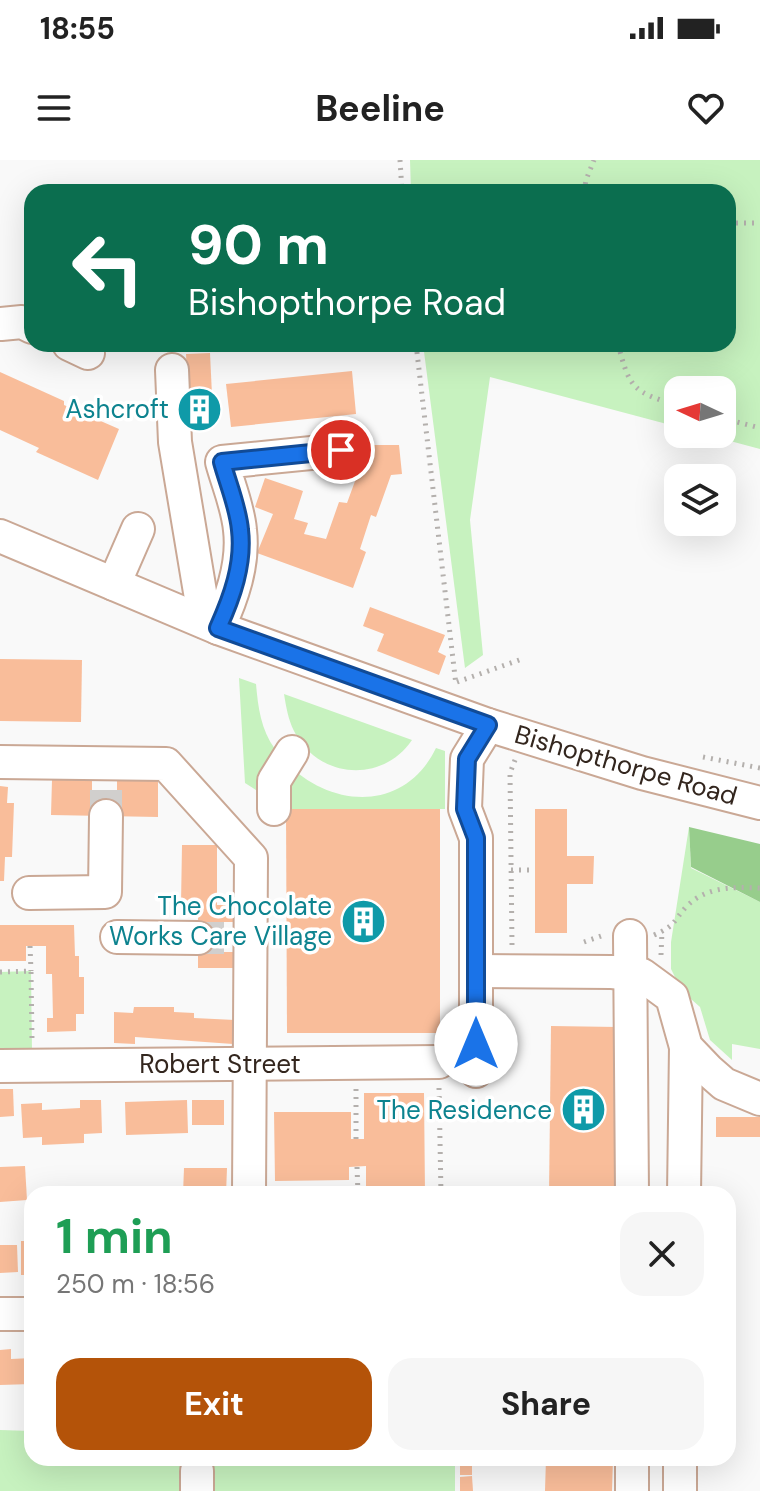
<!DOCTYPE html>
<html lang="en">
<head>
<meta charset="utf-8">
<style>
  body { margin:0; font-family:"DM Sans",sans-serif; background:#f6f6f6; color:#222; height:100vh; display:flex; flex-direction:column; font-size:30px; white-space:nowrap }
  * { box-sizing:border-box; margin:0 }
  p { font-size:26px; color:#767676 }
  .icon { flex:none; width:44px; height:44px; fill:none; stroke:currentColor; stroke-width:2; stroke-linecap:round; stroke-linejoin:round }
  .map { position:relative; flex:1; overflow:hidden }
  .side { position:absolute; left:24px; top:1026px; width:712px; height:280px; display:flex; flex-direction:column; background:#fff; border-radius:24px; box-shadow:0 8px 32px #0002 }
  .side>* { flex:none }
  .banner { position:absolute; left:24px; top:24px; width:712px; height:168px; border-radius:24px; box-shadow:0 8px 32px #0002; background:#0b6e4f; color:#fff; overflow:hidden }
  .needle { width:52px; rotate:274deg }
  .controls { position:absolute; left:664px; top:216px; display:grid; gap:16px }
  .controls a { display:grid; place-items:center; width:72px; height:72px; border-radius:16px; background:#fff; box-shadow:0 8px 32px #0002; font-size:40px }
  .pin { position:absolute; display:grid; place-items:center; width:68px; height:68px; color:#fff; margin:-34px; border:4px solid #fff; border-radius:50%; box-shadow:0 2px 8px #0007 }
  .me { position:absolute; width:88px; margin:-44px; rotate:0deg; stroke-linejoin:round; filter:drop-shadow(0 0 6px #0008) }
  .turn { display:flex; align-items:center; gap:28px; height:168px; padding:0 32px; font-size:36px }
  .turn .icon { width:104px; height:104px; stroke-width:2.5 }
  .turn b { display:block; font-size:56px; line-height:68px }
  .round { display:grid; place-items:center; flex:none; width:84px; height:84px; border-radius:24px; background:#f6f6f6 }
  .headline { display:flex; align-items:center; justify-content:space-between; height:136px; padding:0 32px }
  h1 { font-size:48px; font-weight:700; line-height:60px; color:#1e9e55 }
  .primary-button { display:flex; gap:16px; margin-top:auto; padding:16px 32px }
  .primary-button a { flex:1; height:92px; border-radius:24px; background:#b45309; color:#fff; font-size:32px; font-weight:700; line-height:92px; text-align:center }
  .primary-button a+a { background:#f6f6f6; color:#222 }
  .status { display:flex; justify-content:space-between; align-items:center; height:56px; padding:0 40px; background:#fff; direction:ltr }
  .status svg { height:22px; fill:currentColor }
  header { display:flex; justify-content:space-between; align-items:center; height:104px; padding:0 32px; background:#fff; font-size:36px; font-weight:700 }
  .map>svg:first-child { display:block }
  .green { fill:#c7f2bf }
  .forest { fill:#97cd8c }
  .building { fill:#f9bd9a }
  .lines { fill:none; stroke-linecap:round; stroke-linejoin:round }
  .minor-tunnel { stroke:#d1cfcd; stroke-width:32; stroke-dasharray:32 16; stroke-linecap:butt }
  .minor-casing { stroke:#caa895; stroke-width:36 }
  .path { stroke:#b4b0ad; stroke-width:5; stroke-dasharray:2 6; stroke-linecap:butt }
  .minor { stroke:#fff; stroke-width:32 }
  .route-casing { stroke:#114b97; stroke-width:20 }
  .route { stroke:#1a73e8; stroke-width:14 }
  .labels { text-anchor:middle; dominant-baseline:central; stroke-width:7; stroke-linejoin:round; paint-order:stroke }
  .culture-label { font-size:26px; fill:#0d838f; stroke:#fff; text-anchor:end }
  .street-label { font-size:26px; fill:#33261e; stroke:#fff }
</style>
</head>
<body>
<div class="status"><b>18:55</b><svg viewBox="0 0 49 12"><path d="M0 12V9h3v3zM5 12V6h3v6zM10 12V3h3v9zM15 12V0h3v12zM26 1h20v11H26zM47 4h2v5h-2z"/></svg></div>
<header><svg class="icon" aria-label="menu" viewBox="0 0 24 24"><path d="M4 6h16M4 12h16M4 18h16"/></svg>Beeline<svg class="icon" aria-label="heart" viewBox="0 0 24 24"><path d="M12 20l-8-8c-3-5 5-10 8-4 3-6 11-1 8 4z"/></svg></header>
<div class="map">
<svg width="760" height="1331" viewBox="0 0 760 1331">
  <rect width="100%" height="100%" fill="#f9f9f9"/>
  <g class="green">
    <path d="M 410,0 L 760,0 L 760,289 L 704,274 L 722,274 L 722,230 L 678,230 L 678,267 L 490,217 L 470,360 L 483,495 L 465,508 L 423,184 L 728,184 L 728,32 L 411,32 Z"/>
    <path d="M 239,518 L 256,524 C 258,547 261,570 275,589 C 316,646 401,660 436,588 L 445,591 L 445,649 L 286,649 L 245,623 Z"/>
    <path d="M 284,534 L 412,580 C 382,624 318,619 294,571 C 288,559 286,546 284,534 Z"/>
    <path d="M 689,667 L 691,708 L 760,742 L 760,889 L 732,884 L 732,900 L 710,880 L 700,847 L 682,831 L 671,809 L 671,782 Z"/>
    <path d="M 31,811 L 32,892 L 0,892 L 0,812 Z"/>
    <path d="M 0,1270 L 32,1271 L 32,1298 L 455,1298 L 455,1331 L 0,1331 Z"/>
  </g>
  <path class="forest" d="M 689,667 L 760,684 L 760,742 L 691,707 Z"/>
  <g class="building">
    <path d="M 210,193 L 213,256 L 189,257 L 186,194 Z"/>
    <path d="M 352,211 L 356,254 L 231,267 L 226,224 Z"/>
    <path d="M 0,212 L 64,241 L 64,245 L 119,269 L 98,320 L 36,292 L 39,288 L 0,270 Z"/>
    <path d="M 364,285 L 399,285 L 402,314 L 391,315 L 376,357 L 371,355 L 360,389 L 366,392 L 353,428 L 257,393 L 273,354 L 255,347 L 265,318 L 303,331 L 294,359 L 308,363 L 304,374 L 326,379 L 339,342 L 347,343 L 358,313 L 364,313 Z"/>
    <path d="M 370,447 L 445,475 L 438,492 L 446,496 L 439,515 L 377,491 L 384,474 L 363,466 Z"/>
    <path d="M 0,499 L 82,500 L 81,562 L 0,561 Z"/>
    <path d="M 52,620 L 92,620 L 92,630 L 117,630 L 117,621 L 158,621 L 158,657 L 51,655 Z"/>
    <path d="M 0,626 L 8,627 L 7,643 L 14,643 L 12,697 L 5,697 L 4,721 L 0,721 Z"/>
    <path d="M 286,649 L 440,649 L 440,873 L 287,873 Z"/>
    <path d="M 535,649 L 567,649 L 567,696 L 594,696 L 593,724 L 567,724 L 567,773 L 535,773 Z"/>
    <path d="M 182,685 L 217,685 L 217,745 L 233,745 L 233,762 L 224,762 L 224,792 L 234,792 L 234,808 L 198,808 L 198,745 L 181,744 Z"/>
    <path d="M 0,765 L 74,765 L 75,796 L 79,796 L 79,817 L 84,817 L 84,854 L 76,854 L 76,871 L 47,872 L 47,858 L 53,858 L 52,814 L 46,814 L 46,786 L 26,786 L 26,801 L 0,801 Z"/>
    <path d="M 134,847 L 174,847 L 174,852 L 194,853 L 194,858 L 235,860 L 233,884 L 135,877 L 135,884 L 114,883 L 114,852 L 133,853 Z"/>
    <path d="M 551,866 L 618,867 L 616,1034 L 549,1034 Z"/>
    <path d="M 0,929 L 13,929 L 14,956 L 0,957 Z"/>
    <path d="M 364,933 L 424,933 L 425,1034 L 366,1034 L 366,1006 L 349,1007 L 349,1020 L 275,1021 L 274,952 L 351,952 L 351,979 L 364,979 Z"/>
    <path d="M 80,940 L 101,940 L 102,973 L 84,974 L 84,983 L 42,985 L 42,977 L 23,978 L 21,944 L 42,943 L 42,950 L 80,948 Z"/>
    <path d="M 187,940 L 188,973 L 126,975 L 125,942 Z"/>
    <rect x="192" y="940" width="32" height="25"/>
    <rect x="716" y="957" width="44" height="20"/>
    <path d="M 25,1006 L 27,1040 L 0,1042 L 0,1007 Z"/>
    <path d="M 184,1008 L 227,1008 L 226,1034 L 183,1034 Z"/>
    <rect x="21" y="1081" width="11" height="34"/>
    <path d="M 0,1085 L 17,1085 L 18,1112 L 0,1113 Z"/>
    <path d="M 11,1189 L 11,1199 L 32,1198 L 32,1224 L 0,1225 L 0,1190 Z"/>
    <rect x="460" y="1298" width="12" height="17"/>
    <path d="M 546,1298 L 613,1298 L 612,1331 L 545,1331 Z"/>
    <path d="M 472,1316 L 473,1331 L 460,1331 L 460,1317 Z"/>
  </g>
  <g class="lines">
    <g class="minor-tunnel">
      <path d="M 106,656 L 106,630"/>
      <path d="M 198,778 L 224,778"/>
    </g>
    <defs>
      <g id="minor">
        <path d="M 1,164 L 22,162 L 32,167"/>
        <path d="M 69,184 L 88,193"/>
        <path d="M 172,210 L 175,282 L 205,462"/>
        <path d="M 0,376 L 218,468 L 488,565 L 642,613 L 760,643"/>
        <path d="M 114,424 L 138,369"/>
        <path d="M 218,468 C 232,438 244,404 240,370 C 238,347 228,324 222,302 L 341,290"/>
        <path d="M 0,602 L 166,604 L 251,698 L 249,1034"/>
        <path d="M 274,649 L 274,621 L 292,592"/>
        <path d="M 29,733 L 105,732 L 106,656"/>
        <path d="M 630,776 L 632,1034"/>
        <path d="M 117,777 L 198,778"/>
        <path d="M 476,811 L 612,812 L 642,815 L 672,837 L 686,887 L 708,910 L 724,924 L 760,939"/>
        <path d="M 0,906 L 439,902"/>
        <path d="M 476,911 L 476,678 L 465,649 L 467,599 L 488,565"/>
        <path d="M 684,1034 L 686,887"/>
        <path d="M 0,1154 L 32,1154"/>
        <path d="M 632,1298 L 632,1331"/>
        <path d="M 197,1331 L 197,1311"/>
        <path d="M 680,1331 L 680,1298"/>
      </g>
    </defs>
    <use href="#minor" class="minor-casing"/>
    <g class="path">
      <path d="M 400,0 L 402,32"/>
      <path d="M 584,32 L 586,20 L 594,0"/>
      <path d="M 728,63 L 760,63"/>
      <path d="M 416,184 L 456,525"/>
      <path d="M 618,184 C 630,230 633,231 678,246"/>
      <path d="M 722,258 L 760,268"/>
      <path d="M 457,522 L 522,499"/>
      <path d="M 703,597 L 760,608"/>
      <path d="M 511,710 L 535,710"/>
      <path d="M 654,775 C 677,765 672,762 687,746 C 707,726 734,727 760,728"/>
      <path d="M 584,782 L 604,775"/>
      <path d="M 512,785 L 510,613 L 515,600"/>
      <path d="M 30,786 L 31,811"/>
      <path d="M 661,795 L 662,771"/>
      <path d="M 0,812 L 31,811 L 32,880"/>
      <path d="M 439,928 L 441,1034"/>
      <path d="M 356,929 L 356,979"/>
      <path d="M 357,1007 L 358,1034"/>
    </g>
    <use href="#minor" class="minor"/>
  </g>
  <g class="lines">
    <defs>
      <path id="route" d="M 341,290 L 222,302 C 228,324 238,347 240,370 C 244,404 232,437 218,468 L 488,565 L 467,599 L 465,649 L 476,678 L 476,884"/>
    </defs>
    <use href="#route" class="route-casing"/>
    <use href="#route" class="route"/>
  </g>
  <defs>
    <symbol id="building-disc" viewBox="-11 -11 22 22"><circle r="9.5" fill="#0f9aa8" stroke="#fff"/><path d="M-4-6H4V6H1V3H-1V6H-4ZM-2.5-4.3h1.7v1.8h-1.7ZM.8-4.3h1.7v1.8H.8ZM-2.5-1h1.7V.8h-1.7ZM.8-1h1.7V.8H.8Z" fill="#fff"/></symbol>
  </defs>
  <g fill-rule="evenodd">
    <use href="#building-disc" x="174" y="224" width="51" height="51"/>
    <use href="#building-disc" x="338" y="736" width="51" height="51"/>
    <use href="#building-disc" x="558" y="924" width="51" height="51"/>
  </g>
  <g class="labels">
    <g class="culture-label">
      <text x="169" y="249">Ashcroft</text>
      <text x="332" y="746">The Chocolate<tspan x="332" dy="30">Works Care Village</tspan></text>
      <text x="552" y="950">The Residence</text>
    </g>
    <g class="street-label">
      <text transform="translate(626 605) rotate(16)">Bishopthorpe Road</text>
      <text x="220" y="904">Robert Street</text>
    </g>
  </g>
</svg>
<div class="controls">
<a><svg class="needle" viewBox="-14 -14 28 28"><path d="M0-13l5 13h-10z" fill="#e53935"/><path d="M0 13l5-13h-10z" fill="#767676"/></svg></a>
<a><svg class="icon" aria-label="layers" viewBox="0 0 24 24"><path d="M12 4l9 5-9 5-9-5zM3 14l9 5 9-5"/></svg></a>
</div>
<div class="pin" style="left:341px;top:290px;background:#d93025"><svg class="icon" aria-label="arrive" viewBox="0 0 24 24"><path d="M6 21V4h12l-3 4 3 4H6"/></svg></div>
<svg class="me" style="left:476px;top:884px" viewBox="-20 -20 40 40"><circle r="19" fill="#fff"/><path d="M0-13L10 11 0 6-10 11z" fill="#1a73e8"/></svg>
<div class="banner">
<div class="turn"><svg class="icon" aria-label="left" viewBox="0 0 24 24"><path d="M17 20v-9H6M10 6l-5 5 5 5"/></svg><div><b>90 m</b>Bishopthorpe Road</div></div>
</div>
<section class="side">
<div class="headline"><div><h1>1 min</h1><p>250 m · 18:56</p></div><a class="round"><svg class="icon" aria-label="close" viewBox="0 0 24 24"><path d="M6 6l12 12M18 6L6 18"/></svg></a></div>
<div class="primary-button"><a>Exit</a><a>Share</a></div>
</section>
</div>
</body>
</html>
